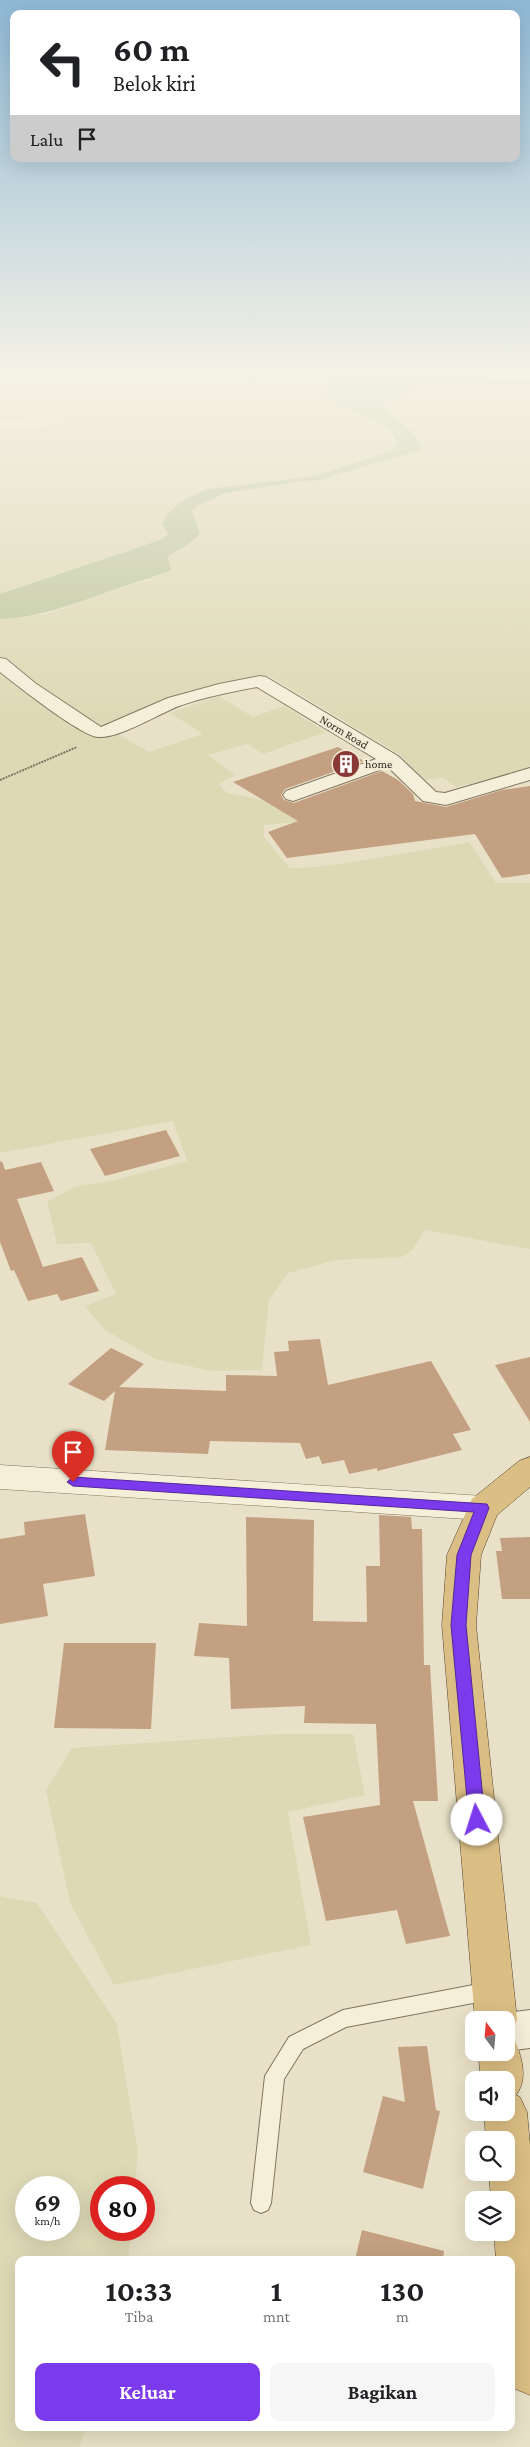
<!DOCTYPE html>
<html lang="id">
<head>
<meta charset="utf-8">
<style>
  body { margin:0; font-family:"Crimson Pro",serif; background:#f6f6f6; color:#202124; height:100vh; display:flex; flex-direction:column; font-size:19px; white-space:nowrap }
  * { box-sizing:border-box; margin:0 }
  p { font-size:16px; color:#757577 }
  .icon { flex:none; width:28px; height:28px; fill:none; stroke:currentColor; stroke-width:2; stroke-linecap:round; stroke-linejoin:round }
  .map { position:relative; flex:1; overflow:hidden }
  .side { position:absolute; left:15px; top:2256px; width:500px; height:175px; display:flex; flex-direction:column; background:#fff; border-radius:10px; box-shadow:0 5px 20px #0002 }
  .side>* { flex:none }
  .hud { position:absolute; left:10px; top:10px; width:510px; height:152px; border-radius:10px; box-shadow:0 5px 20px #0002; background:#fff; color:#202124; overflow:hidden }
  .needle { width:32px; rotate:344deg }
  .tools { position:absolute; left:465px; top:2011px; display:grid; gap:10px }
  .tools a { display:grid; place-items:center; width:50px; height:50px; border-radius:10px; background:#fff; box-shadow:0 5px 20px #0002; font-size:25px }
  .speed { position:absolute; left:15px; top:2176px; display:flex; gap:10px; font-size:25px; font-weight:700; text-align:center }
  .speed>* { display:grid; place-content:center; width:65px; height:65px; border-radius:50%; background:#fff; box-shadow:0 5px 20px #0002; line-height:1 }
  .speed small { font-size:12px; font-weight:400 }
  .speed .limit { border:8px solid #d22; background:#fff; color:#111 }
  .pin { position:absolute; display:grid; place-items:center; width:42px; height:42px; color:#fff; margin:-51px -21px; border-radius:50% 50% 50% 0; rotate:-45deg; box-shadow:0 0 5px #0007 }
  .pin .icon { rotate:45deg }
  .me { position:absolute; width:55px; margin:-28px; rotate:355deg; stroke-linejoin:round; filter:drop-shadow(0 0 4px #0008) }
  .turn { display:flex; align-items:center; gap:18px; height:105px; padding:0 20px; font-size:22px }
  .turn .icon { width:65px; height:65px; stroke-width:2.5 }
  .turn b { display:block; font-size:35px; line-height:42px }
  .then { display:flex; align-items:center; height:48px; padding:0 20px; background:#0003; gap:10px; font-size:19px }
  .eta { display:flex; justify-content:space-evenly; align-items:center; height:85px; text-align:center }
  .eta b { font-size:30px; font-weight:700; line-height:35px }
  .action { display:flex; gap:10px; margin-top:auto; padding:10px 20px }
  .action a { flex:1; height:58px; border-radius:10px; background:#7c3aed; color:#fff; font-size:20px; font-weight:700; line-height:58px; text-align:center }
  .action a+a { background:#f6f6f6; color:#202124 }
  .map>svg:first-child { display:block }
  .farmland { fill:#ded9b5; fill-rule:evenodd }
  .green { fill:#bec69c }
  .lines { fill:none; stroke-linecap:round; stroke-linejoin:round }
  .stream { stroke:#6f8a85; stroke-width:5 }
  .building { fill:#c2a081 }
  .service-casing { stroke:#82745f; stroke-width:2 }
  .minor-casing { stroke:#82745f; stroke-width:2 }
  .tertiary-casing { stroke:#82745f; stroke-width:1 }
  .trunk-casing { stroke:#514232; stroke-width:1 }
  .path { stroke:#82745f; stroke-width:2; stroke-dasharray:2 1; stroke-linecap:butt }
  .service { fill:#f5eed9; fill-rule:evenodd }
  .minor { fill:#f5eed9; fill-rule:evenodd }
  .tertiary { fill:#f5eed9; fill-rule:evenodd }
  .trunk { fill:#dabe83; fill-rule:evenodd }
  .route { fill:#7c3aed; stroke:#51269a }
  .labels { text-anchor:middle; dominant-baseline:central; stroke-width:5; stroke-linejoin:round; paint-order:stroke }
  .far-street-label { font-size:12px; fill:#342b20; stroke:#f1ebd6 }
  .far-poi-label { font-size:12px; fill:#342b20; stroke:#f1ebd6; text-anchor:start }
</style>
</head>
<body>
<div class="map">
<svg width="530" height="2447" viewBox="0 0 530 2447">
  <rect width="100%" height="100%" fill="#e9e1c7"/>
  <g class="farmland">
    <path d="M 0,374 L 351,374 L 324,387 L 323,392 L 339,406 L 389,427 L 397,441 L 393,450 L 315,476 L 208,489 L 168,534 L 160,540 L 0,594 L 0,430 L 46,426 L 66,420 L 63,417 L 0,420 Z"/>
    <path d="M 479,384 L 530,389 L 530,769 L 456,787 L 442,777 L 422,781 L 399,754 L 268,675 L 223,684 L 104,726 L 149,752 L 203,734 L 170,713 L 219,696 L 253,717 L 284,706 L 326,732 L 263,754 L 247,744 L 208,755 L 236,775 L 219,784 L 227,793 L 354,817 L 264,825 L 264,837 L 290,868 L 316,867 L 360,861 L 469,842 L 496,883 L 530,883 L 530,1249 L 425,1230 L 413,1249 L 402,1257 L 336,1260 L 288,1273 L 269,1300 L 262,1370 L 212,1371 L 155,1359 L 105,1330 L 85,1306 L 116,1294 L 91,1243 L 57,1244 L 47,1202 L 75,1186 L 107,1182 L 187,1161 L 173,1121 L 0,1153 L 0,619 L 47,614 L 119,588 L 148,581 L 171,570 L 168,557 L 184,544 L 195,539 L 192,512 L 197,506 L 226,493 L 303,481 L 320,480 L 418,451 L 423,446 L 410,430 L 384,407 L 400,394 L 429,385 Z"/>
    <path d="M 276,1734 L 353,1734 L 365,1795 L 288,1812 L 311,1945 L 114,1985 L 70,1903 L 46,1790 L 72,1748 Z"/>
    <path d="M 0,1896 L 37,1903 L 117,2024 L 138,2152 L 135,2187 L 101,2188 L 101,2230 L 131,2230 L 128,2260 L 19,2260 L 19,2428 L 86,2428 L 79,2447 L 0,2447 ZM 26,2188 L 69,2188 L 69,2230 L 26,2230 Z"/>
  </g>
  <path class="green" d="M 351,374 L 530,374 L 530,389 C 482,385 423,372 384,407 L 410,430 L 423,446 L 418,451 L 320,480 L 303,481 L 226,493 L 197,506 L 192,511 L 200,534 C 192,543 178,549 168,557 L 171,570 C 153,578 135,582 116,589 C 76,603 43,617 0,619 L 0,594 L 160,540 L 168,534 L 162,523 C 173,505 188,496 208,489 L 315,476 L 393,450 L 397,441 L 389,427 L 339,406 L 323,392 L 324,388 Z"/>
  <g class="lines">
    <path class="stream" d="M 438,374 L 492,381 L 530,381"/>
  </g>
  <g class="building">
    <path d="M 338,747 L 364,761 L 285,789 L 281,795 L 284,800 L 294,803 L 382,771 L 398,780 L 413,794 L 415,801 L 446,807 L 502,790 L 530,786 L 530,874 L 502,878 L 475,834 L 287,858 L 268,832 L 298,821 L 233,782 Z"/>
    <path d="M 166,1130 L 180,1156 L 105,1176 L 90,1149 Z"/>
    <path d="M 2,1161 L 5,1170 L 41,1162 L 54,1191 L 17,1199 L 43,1267 L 82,1257 L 99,1291 L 61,1301 L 57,1294 L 28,1301 L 14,1270 L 11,1271 L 0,1242 L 0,1162 Z"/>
    <path d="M 320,1339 L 328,1385 L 431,1361 L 471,1430 L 453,1434 L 462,1450 L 377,1471 L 377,1468 L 349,1474 L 344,1460 L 322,1464 L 319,1456 L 306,1459 L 300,1443 L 210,1441 L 208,1454 L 105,1450 L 115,1391 L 104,1401 L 68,1384 L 111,1348 L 144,1364 L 119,1387 L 226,1391 L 226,1375 L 277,1376 L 274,1352 L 289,1351 L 288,1341 Z"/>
    <path d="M 530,1357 L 530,1422 L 495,1365 Z"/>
    <path d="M 85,1514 L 95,1576 L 43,1584 L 48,1616 L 0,1624 L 0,1539 L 25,1535 L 24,1522 Z"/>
    <path d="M 379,1515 L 411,1517 L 412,1529 L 422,1529 L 424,1665 L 430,1665 L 438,1801 L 413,1801 L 450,1936 L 406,1944 L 397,1910 L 326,1921 L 303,1817 L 380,1805 L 376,1724 L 304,1723 L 305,1706 L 231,1709 L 229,1658 L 194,1656 L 199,1623 L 247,1626 L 246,1517 L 314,1520 L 313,1621 L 367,1622 L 366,1566 L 380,1566 Z"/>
    <path d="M 530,1537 L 530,1599 L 502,1599 L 496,1551 L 502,1551 L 500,1538 Z"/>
    <path d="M 64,1643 L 156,1643 L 151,1729 L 54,1728 Z"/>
    <path d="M 427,2046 L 436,2110 L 440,2111 L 423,2189 L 363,2172 L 383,2096 L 405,2102 L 398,2047 Z"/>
    <path d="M 362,2230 L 444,2251 L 443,2260 L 355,2260 Z"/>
  </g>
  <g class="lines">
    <defs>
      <path id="service" d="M 489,1982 L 496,1985 L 498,1991 L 496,1997 L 489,2000 L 346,2027 L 303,2049 L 284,2079 L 271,2203 L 268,2210 L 261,2213 L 254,2210 L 251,2203 L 265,2076 L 289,2037 L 343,2010 Z"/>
      <g id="minor">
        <path d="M 0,658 L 6,659 L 35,683 L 101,727 L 168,698 L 219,684 L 260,676 L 266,677 L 398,756 L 436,792 L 445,793 L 530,768 L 530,780 L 446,805 L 423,801 L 388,767 L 293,801 L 286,799 L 283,795 L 286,791 L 376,759 L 257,687 C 231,692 204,697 179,706 C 159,714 118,739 98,737 C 81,736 15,684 0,672 Z"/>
        <path d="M 530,2010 L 530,2048 L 506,2051 L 506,2020 L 492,2019 L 506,2013 Z"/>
      </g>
      <path id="tertiary" d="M 0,1465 L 483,1496 L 494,1499 L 499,1508 L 494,1517 L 483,1520 L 0,1489 Z"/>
      <path id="trunk" d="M 530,1457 L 530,1487 L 497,1515 L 481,1555 L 476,1625 L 517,2020 L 511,2034 L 507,2035 L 514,2038 C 521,2055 529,2079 516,2095 L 520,2097 L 527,2112 L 530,2145 L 530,2395 L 513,2388 L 511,2383 L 511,2260 L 496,2260 L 494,2232 L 506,2232 L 506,2200 L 491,2200 L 489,2172 L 506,2172 L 506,2140 L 486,2140 L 484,2112 L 506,2112 L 506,2080 L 481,2080 L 478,2052 L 506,2052 L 506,2020 L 475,2020 L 442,1625 L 447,1555 L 472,1499 L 519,1461 Z"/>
    </defs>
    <use href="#service" class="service-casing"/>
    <use href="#minor" class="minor-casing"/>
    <use href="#tertiary" class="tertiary-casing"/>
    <use href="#trunk" class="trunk-casing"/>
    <path class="path" d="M 0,780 L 77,747"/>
    <use href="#service" class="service"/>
    <use href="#minor" class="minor"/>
    <use href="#tertiary" class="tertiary"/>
    <use href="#trunk" class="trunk"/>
  </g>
  <linearGradient id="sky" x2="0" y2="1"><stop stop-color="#8eb8d5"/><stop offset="0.52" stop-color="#f5f2e6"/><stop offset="1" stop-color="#f5f2e6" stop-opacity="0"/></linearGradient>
  <rect width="530" height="717" fill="url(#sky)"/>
  <path class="route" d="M 73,1477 L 487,1504 L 489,1508 L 471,1555 L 466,1625 L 485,1820 L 483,1825 L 477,1827 L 472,1825 L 469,1820 L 451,1625 L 457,1555 L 474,1512 L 73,1486 L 67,1482 Z"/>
  <defs>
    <symbol id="building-disc" viewBox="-11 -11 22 22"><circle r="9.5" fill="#8a3a36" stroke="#f1ebd6"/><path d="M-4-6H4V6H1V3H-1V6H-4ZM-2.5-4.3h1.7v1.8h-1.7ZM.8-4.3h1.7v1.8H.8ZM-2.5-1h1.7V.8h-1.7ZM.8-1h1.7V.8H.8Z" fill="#fff"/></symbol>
  </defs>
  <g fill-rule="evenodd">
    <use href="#building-disc" x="330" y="748" width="32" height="32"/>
  </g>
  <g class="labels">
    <g class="far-street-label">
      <text transform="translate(344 732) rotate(31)">Norm Road</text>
    </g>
    <g class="far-poi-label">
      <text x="365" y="764">home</text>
    </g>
  </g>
</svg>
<div class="tools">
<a><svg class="needle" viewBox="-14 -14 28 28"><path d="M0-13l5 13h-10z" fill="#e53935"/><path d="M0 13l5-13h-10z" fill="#757577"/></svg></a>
<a><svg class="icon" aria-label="sound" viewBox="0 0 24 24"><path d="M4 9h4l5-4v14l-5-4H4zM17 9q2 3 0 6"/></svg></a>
<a><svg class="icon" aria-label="search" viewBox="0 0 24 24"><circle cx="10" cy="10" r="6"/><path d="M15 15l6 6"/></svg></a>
<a><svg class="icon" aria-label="layers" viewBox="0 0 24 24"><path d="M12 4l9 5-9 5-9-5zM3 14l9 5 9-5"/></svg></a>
</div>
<div class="speed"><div>69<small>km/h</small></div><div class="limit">80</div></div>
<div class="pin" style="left:73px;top:1482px;background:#d93025"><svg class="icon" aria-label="arrive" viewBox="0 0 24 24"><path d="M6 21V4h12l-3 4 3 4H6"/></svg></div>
<svg class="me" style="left:477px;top:1820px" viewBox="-20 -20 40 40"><circle r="19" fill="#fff"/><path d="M0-13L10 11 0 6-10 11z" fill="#7c3aed"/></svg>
<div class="hud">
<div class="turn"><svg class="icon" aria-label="left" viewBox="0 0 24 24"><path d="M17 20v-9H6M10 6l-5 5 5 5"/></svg><div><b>60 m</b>Belok kiri</div></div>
<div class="then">Lalu<svg class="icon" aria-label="arrive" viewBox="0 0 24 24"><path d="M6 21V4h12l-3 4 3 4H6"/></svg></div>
</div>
<section class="side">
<div class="eta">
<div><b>10:33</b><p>Tiba</p></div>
<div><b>1</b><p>mnt</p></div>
<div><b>130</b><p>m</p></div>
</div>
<div class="action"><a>Keluar</a><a>Bagikan</a></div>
</section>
</div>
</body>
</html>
